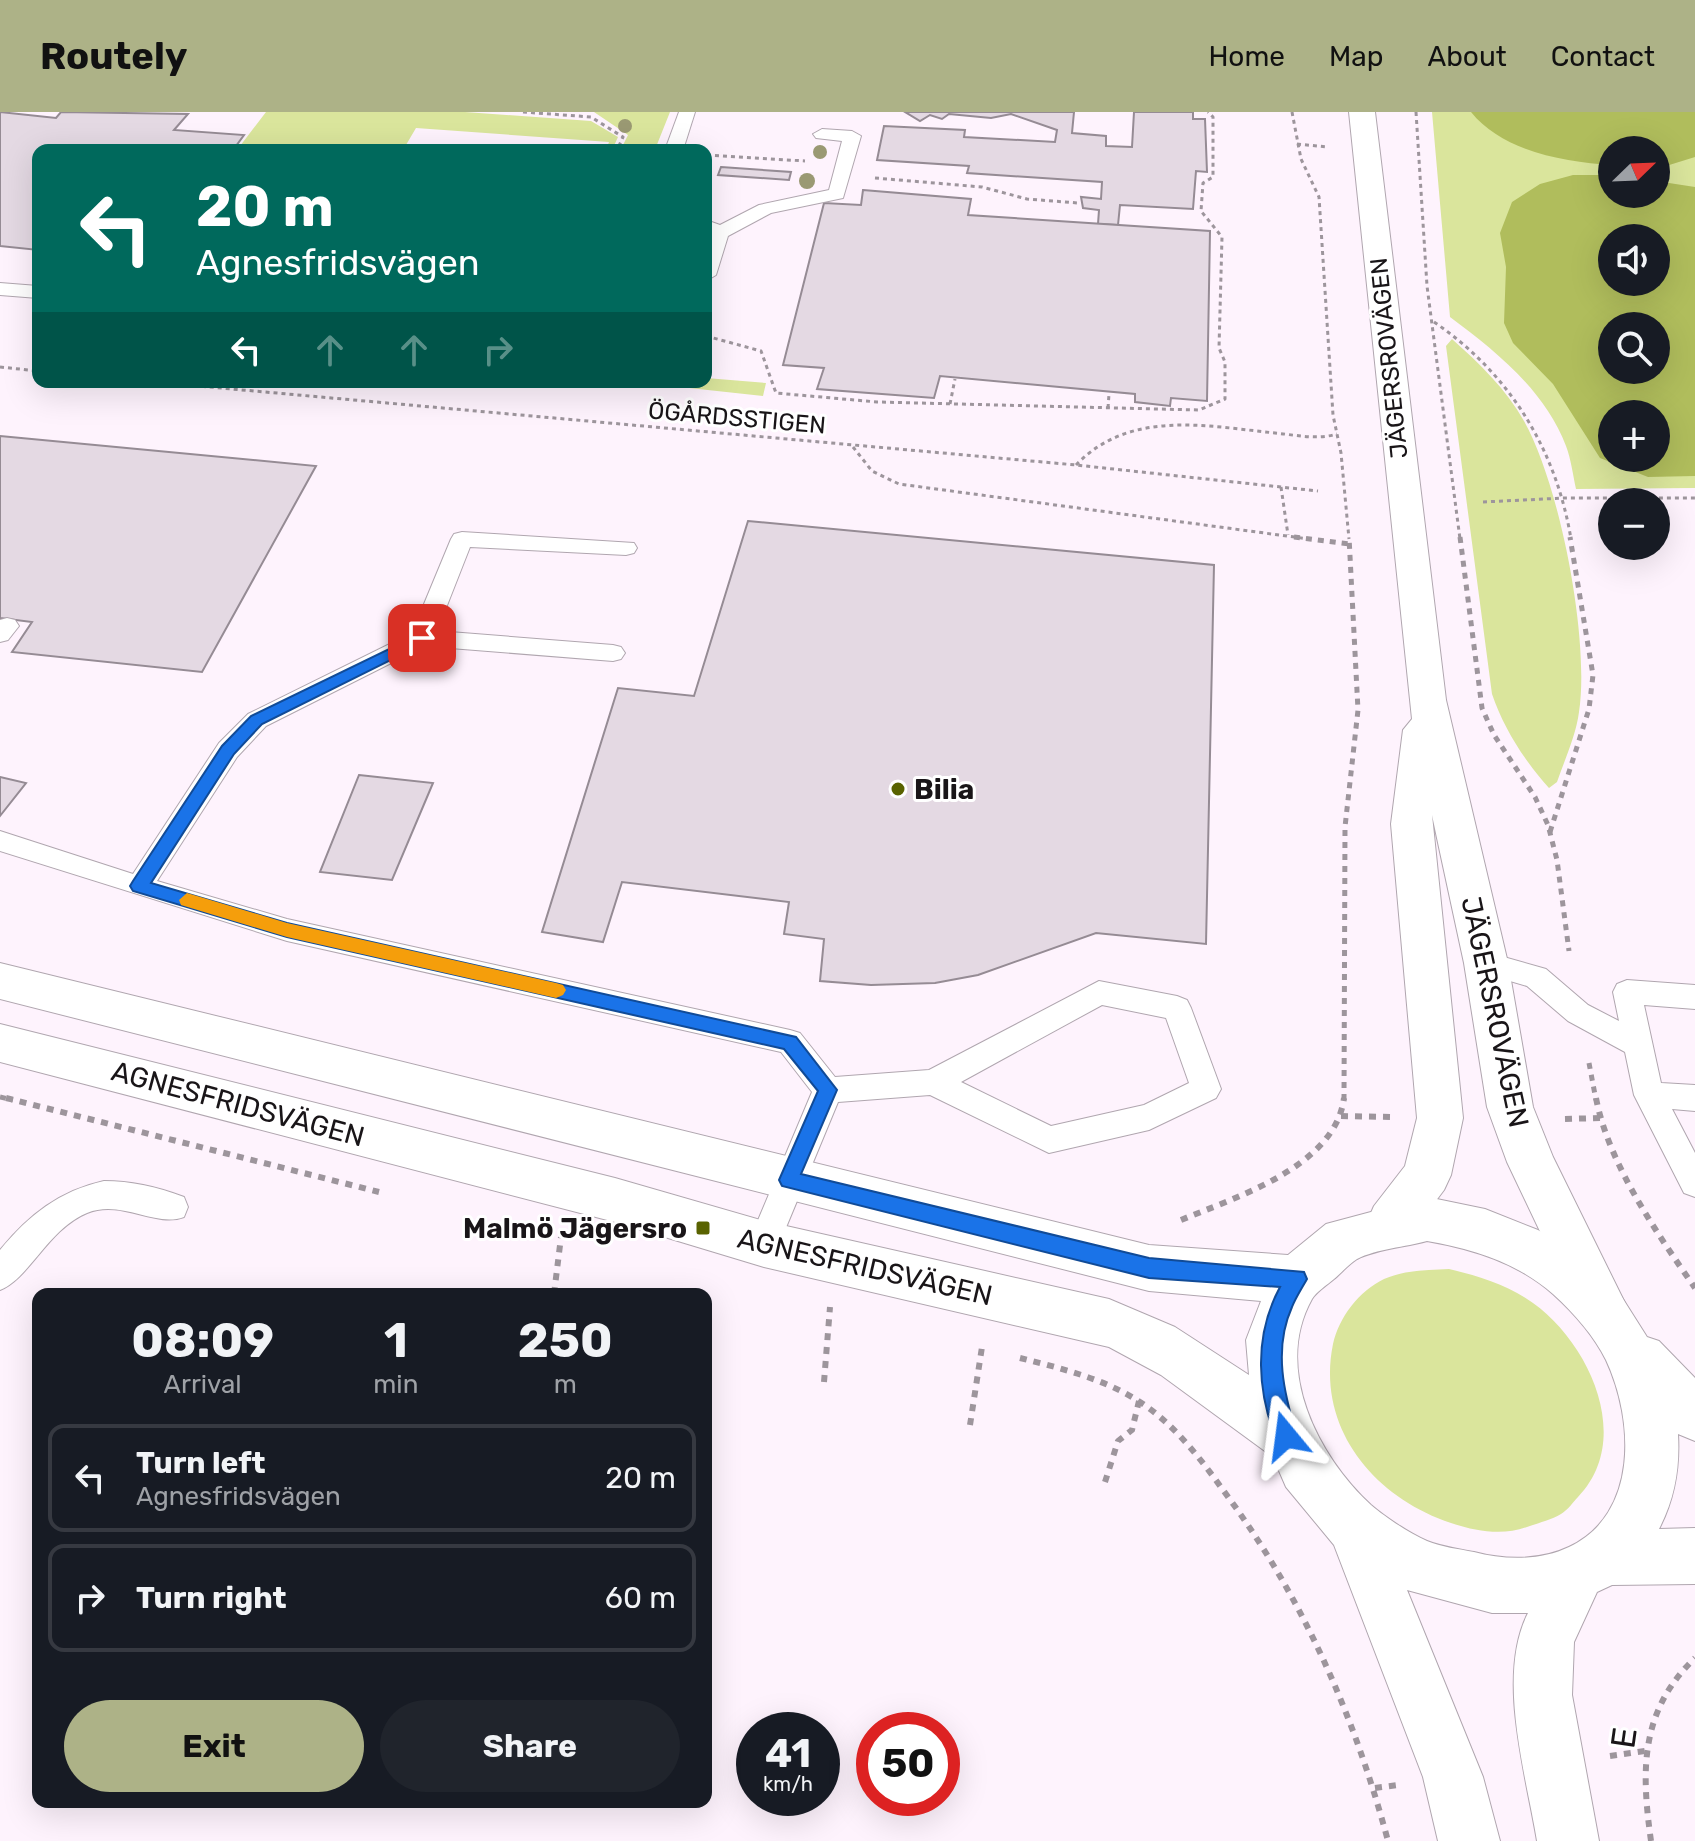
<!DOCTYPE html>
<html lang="en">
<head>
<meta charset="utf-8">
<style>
  body { margin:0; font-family:Rubik,sans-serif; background:#20242c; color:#f1f3f6; height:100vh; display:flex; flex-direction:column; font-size:30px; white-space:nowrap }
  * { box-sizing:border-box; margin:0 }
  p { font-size:26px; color:#9ea1a6 }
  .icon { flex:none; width:44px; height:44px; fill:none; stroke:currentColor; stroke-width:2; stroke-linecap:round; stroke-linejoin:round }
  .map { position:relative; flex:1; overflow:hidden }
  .panel { position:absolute; left:32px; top:1176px; width:680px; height:520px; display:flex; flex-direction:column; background:#171b24; border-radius:16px; box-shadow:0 8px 32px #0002 }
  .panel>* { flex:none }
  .guide { position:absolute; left:32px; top:32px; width:680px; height:244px; border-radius:16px; box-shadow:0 8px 32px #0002; background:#00695c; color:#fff; overflow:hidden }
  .needle { width:52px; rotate:67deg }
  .tools { position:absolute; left:1598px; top:24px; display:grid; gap:16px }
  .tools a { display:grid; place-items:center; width:72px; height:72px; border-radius:50%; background:#171b24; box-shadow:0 8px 32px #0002; font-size:40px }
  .speed { position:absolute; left:736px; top:1600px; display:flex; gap:16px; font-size:40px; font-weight:700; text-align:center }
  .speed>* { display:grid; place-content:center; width:104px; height:104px; border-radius:50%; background:#171b24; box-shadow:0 8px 32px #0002; line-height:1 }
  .speed small { font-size:20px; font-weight:400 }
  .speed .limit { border:12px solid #d22; background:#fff; color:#111 }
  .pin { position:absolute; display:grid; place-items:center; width:68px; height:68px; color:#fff; margin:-34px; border-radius:16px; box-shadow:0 4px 12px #0006 }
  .me { position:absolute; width:88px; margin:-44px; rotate:344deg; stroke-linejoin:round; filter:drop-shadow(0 0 6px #0008) }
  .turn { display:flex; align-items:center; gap:28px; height:168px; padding:0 32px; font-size:36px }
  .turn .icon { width:104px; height:104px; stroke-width:2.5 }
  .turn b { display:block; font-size:56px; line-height:68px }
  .lanes { display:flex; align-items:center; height:76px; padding:0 32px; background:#0003; justify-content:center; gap:40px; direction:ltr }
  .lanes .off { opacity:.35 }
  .eta { display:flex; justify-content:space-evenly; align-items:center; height:136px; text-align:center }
  .eta b { font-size:48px; font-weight:700; line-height:56px }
  .cta { display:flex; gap:16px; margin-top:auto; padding:16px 32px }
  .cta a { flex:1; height:92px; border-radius:48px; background:#adb287; color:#111; font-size:32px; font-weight:700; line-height:92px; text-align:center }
  .cta a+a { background:#20242c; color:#f1f3f6 }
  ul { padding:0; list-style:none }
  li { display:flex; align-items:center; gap:24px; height:108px; margin:0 16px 12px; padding:0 16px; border:4px solid #363941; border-radius:16px }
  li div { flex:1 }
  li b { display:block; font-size:30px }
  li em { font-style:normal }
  header { display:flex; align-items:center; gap:48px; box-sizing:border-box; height:112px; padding:0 40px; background:#adb287; color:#111 }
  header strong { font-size:38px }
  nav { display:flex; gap:44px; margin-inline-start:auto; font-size:28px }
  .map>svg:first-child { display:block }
  .green { fill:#dae59c; fill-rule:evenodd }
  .forest { fill:#b0bd5c; fill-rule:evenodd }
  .building { fill:#e4d9e3; stroke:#958b94; stroke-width:2 }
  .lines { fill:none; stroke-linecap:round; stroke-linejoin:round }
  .service-casing { stroke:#b0a6af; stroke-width:2 }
  .tertiary-casing { stroke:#b0a6af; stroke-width:2 }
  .secondary-casing { stroke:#b0a6af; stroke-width:2 }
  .path-far2 { stroke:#9d959c; stroke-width:3; stroke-dasharray:4 4; stroke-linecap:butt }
  .path-far1 { stroke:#9d959c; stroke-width:5; stroke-dasharray:6 6; stroke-linecap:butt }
  .path { stroke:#9d959c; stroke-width:6; stroke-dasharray:7 7; stroke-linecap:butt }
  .service { fill:#fff; fill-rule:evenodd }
  .tertiary { fill:#fff; fill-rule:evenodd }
  .secondary { fill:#fff; fill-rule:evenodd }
  .tree { fill:#9a9973 }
  .route { fill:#1a73e8; stroke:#114b97; stroke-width:2 }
  .slow { fill:#f59e0b }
  .poi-dot { fill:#596200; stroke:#fff; stroke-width:3 }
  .labels { text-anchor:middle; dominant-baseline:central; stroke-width:6; stroke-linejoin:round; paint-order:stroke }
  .far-street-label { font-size:24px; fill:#191518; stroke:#fff }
  .poi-label { font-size:28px; font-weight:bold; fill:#191518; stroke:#fff; text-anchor:start }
  .street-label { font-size:28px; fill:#191518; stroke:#fff }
  .near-street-label { font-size:34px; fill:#191518; stroke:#fff }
</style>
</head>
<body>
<header>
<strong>Routely</strong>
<nav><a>Home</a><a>Map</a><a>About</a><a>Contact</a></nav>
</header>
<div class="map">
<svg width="1695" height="1729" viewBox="0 0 1695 1729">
  <rect width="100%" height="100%" fill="#fef3fd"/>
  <g class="green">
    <path d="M 266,0 L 465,0 L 591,9 L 618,25 L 612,38 L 606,38 L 609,30 L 416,16 L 403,38 L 237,38 Z"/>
    <path d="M 594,0 L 670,0 L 656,35 L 623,33 L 628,23 Z"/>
    <path d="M 1432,0 L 1695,0 L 1695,376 L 1576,377 C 1573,363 1571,347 1566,334 C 1545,279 1496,239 1450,205 ZM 1612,38 L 1656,38 L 1656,82 L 1612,82 ZM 1612,126 L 1656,126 L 1656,170 L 1612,170 ZM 1612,214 L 1656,214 L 1656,258 L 1612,258 ZM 1612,302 L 1656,302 L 1656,346 L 1612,346 Z"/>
    <path d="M 1452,227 C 1480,252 1506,277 1524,309 C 1560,373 1590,528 1579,600 C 1576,623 1565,647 1557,670 L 1549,676 C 1524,648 1504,617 1492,582 L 1446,234 Z"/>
    <path d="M 706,266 L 766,271 L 763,284 L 634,270 L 706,270 Z"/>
    <path d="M 1449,1157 C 1479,1164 1508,1173 1533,1191 C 1589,1231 1634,1327 1578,1385 C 1573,1390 1568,1398 1561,1402 C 1551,1408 1538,1411 1527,1415 C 1503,1424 1474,1419 1451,1411 C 1373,1385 1316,1315 1333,1232 C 1339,1205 1359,1179 1384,1167 C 1405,1158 1427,1158 1449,1157 Z"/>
  </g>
  <g class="forest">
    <path d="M 1471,0 L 1695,0 L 1695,45 L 1666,54 L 1656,54 L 1656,38 L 1612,38 L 1612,53 C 1564,50 1502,39 1471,0 Z"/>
    <path d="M 1573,63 L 1612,63 L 1612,82 L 1656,82 L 1656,69 L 1695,75 L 1695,364 L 1648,365 L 1600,346 L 1553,272 L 1513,231 L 1504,211 L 1506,155 L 1500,121 L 1512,90 L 1540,72 ZM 1612,126 L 1656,126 L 1656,170 L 1612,170 ZM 1612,214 L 1656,214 L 1656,258 L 1612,258 ZM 1612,302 L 1656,302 L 1656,346 L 1612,346 Z"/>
  </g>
  <g class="building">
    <path d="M 0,0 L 56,6 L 61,0 L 188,2 L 174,18 L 244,23 L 233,38 L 38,38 L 38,138 L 0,134 Z"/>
    <path d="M 905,0 L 1074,0 L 1072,21 L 1106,24 L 1106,34 L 1132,35 L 1134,0 L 1193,0 L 1193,7 L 1205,7 L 1207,60 L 1196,59 L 1193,97 L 1120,93 L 1118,113 L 1098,112 L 1099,98 L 1083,96 L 1081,85 L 1101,87 L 1102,70 L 967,61 L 969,54 L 877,48 L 884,14 L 965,18 L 964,25 L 1055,30 L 1057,18 L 1011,2 L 991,6 L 949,2 L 942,7 L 930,3 L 920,9 Z"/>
    <path d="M 721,55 L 791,60 L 789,68 L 718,63 Z"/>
    <path d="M 863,78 L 971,87 L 968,103 L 1210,119 L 1207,289 L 1171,286 L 1170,294 L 1135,290 L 1135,282 L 940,264 L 934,286 L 817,277 L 824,256 L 783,253 L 824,91 L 861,93 Z"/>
    <path d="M 0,324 L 316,354 L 202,560 L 12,540 L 32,510 L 0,506 Z"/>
    <path d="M 748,409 L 1214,453 L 1206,832 L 1096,821 L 978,863 L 935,871 L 871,873 L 820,869 L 824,827 L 784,822 L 789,790 L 622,770 L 603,830 L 542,820 L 618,576 L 694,584 Z"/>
    <path d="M 359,663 L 433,671 L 392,768 L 320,760 Z"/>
    <path d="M 0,665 L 26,671 L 0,704 Z"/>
  </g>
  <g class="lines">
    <defs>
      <g id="service">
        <path d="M 679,0 L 695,0 L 683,38 L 665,38 Z"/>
        <path d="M 822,17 L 852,19 L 861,24 L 843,86 L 771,101 L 728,124 L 716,163 L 706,169 L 706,135 L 710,123 L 706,120 L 706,108 L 720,113 L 759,93 L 829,78 L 842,29 L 816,26 L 813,22 Z"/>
        <path d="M 0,171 L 38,174 L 38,186 L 0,183 Z"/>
        <path d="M 462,420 L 634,431 L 637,436 L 634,441 L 626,443 L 470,435 L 437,519 L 613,533 L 621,535 L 625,541 L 621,547 L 613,549 L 425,534 L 266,614 L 237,645 L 157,769 L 287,807 L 790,918 L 800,921 L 835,965 L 929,958 L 1099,869 L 1177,884 L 1187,888 L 1191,896 L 1221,977 L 1216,986 L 1149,1018 L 1049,1041 L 930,983 L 838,990 L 775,1142 L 764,1146 L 753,1142 L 748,1132 L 812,980 L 781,940 L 287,829 L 0,739 L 0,719 L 133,762 L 219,631 L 248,602 L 412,521 L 451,427 L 454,422 ZM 1102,893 L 1166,906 L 1189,971 L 1144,993 L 1051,1014 L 961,970 Z"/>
        <path d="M 7,506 L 15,508 L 19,514 L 8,528 L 0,530 L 0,508 Z"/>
        <path d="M 1486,840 L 1546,857 L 1588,893 L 1619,909 L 1613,880 L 1617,872 L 1627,868 L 1695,873 L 1695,897 L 1644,893 L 1661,971 L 1695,973 L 1695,999 L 1672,997 L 1695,1041 L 1695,1085 L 1684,1081 L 1634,983 L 1625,940 L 1568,909 L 1527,874 L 1476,859 L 1472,851 L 1476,843 Z"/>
        <path d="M 104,1069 C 131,1069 158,1075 184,1085 L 188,1095 L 184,1105 C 155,1116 122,1087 87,1101 C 48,1117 29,1167 0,1178 L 0,1138 C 29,1103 59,1079 104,1069 Z"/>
      </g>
      <path id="tertiary" d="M 1349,0 L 1375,0 L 1446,588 L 1508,851 L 1533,995 L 1553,1045 L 1626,1193 L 1619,1210 L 1601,1217 L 1583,1210 L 1507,1050 L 1487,995 L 1464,851 L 1432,703 L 1463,1006 L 1451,1063 L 1444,1078 L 1408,1126 L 1391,1132 L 1374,1126 L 1367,1110 L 1374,1094 L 1405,1054 L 1417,1006 L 1391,712 L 1403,618 L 1412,607 Z"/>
      <path id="secondary" d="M 0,851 L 1149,1133 L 1288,1143 L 1326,1112 L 1427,1085 L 1485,1097 L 1538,1118 L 1588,1149 L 1616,1176 L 1647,1225 L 1659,1229 L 1695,1266 L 1695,1329 L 1678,1322 C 1680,1356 1675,1386 1659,1417 L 1695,1416 L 1695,1472 L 1612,1473 L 1597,1480 L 1574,1530 L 1572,1583 L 1599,1729 L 1537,1729 C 1526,1662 1496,1564 1528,1501 L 1492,1501 L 1407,1478 L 1483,1665 L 1500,1729 L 1438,1729 L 1423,1665 L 1334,1433 L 1286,1375 L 1273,1345 L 1161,1263 L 1109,1235 L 764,1155 L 615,1110 L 0,950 L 0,912 L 615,1066 L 764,1109 L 1109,1187 L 1175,1215 L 1249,1263 L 1246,1228 L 1261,1189 L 1149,1179 L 0,887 ZM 1427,1129 C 1473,1137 1518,1151 1553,1182 C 1574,1201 1594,1224 1606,1248 C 1634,1308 1639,1402 1569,1435 C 1540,1449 1504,1448 1474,1440 C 1459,1437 1441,1435 1427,1429 C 1409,1421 1385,1405 1371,1393 C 1318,1344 1273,1257 1312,1187 C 1316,1180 1327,1173 1334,1167 C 1341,1161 1349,1152 1357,1147 C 1376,1137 1406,1135 1427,1129 Z"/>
    </defs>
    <use href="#service" class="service-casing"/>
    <use href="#tertiary" class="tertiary-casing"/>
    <use href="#secondary" class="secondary-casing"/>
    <g class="path-far2">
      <path d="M 523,0 L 591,5 L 623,25 L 617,38"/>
      <path d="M 1292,0 L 1301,47 L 1319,85 L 1333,303 L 1341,341 L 1349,427"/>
      <path d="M 1416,0 L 1427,174 L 1460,427"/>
      <path d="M 1297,32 L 1328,35"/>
      <path d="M 618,35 L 641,36"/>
      <path d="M 707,43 L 805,49"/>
      <path d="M 875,66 L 982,75 L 1027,87 L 1078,91"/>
      <path d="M 1434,210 C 1509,261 1556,337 1571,427"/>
      <path d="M 706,224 L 761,239 L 776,281 L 877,290 L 1199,298 L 1225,287 L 1225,250 L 1219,236 L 1222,125 L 1201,99 L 1203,71 L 1213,65 L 1213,5 L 1208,0"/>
      <path d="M 0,255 L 38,259"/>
      <path d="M 154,270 L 1076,353 L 1318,379"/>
      <path d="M 950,292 L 955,267"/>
      <path d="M 1108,296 L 1109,282"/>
      <path d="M 853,335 L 872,359 L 899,372 L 1309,427"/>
      <path d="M 1076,353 C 1130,297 1206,314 1275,321 C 1296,323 1317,328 1337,322"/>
      <path d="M 1281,375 L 1288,423"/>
      <path d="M 1483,390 L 1564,386 L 1695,386"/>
    </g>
    <g class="path-far1">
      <path d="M 1294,425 L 1350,432"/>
      <path d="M 1460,425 L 1482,596 L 1494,623 L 1535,685 L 1548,713 L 1557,748 L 1569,839"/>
      <path d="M 1550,720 L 1589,597 L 1593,563 L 1570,425"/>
      <path d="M 1589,951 L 1596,988"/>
      <path d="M 0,985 L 13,988"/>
      <path d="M 1344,988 L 1345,715 L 1358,598 L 1349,425"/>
    </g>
    <g class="path">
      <path d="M 6,986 L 379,1080"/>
      <path d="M 1596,986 C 1609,1053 1657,1121 1695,1176"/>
      <path d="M 1341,1004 L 1391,1005"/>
      <path d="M 1565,1007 L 1600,1006"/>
      <path d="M 1181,1108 C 1236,1085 1335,1055 1344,986"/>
      <path d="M 554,1182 L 561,1125"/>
      <path d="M 1020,1246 C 1060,1256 1105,1267 1140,1290 C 1174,1312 1200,1346 1223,1378 C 1302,1484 1354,1602 1388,1729"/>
      <path d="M 824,1270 L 830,1195"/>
      <path d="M 970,1313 L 982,1235"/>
      <path d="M 1105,1370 L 1118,1329 L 1132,1318 L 1139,1289"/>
      <path d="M 1610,1644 L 1645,1639"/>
      <path d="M 1375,1676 L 1398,1673"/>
      <path d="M 1651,1729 C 1641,1658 1640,1599 1695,1546"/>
    </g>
    <use href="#service" class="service"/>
    <use href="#tertiary" class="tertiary"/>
    <use href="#secondary" class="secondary"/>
  </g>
  <g class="tree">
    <circle cx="625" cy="14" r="7"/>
    <circle cx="820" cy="40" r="7"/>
    <circle cx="807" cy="69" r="8"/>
  </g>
  <path class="route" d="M 422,521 L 427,523 L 427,530 L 262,612 L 234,642 L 151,771 L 287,811 L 796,925 L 837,978 L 801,1062 L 1149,1146 L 1304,1160 L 1307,1167 C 1302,1176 1296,1185 1292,1195 C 1273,1237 1284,1282 1297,1324 L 1294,1332 L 1286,1335 L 1278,1332 C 1257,1281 1253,1225 1280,1175 L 1149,1166 L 782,1074 L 779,1068 L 818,979 L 784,937 L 287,825 L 133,779 L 130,774 L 133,769 L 222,634 L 251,604 Z"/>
  <path class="slow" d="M 187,781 L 287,811 L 556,871 L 563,873 L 566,878 L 563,883 L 556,886 L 287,825 L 181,793 L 179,788 Z"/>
  <g class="poi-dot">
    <circle cx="898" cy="677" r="8"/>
    <rect x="695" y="1108" width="16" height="16" rx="4"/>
  </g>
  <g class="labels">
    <g class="far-street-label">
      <text transform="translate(1389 246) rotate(-96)">JÄGERSROVÄGEN</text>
      <text transform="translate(737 306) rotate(5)">ÖGÅRDSSTIGEN</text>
    </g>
    <g class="poi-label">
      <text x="914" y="677">Bilia</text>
      <text x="687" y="1116" text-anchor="end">Malmö Jägersro</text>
    </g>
    <g class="street-label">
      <text transform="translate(1495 900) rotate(78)">JÄGERSROVÄGEN</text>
      <text transform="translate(238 992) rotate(15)">AGNESFRIDSVÄGEN</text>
      <text transform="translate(865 1155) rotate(13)">AGNESFRIDSVÄGEN</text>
    </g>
    <g class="near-street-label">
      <text transform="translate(1624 1626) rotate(-82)">E</text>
    </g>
  </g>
</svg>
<div class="tools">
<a><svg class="needle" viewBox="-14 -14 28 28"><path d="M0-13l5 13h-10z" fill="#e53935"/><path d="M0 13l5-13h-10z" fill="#9ea1a6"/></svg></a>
<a><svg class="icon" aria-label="sound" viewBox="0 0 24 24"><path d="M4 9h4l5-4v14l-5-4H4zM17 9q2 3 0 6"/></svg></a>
<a><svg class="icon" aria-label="search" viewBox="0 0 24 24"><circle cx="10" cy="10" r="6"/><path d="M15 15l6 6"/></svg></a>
<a>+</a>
<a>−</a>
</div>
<div class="speed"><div>41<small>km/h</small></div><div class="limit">50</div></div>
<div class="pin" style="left:422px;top:526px;background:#d93025"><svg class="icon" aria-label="arrive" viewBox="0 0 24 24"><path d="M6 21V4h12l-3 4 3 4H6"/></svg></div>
<svg class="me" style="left:1286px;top:1324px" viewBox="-20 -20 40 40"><path d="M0-17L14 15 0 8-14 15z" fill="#1a73e8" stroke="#fff" stroke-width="4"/></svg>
<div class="guide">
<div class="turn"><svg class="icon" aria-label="left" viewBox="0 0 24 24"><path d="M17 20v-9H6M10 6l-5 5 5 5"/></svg><div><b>20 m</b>Agnesfridsvägen</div></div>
<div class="lanes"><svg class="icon" aria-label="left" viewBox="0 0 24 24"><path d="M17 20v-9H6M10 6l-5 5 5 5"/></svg><svg class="icon off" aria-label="ahead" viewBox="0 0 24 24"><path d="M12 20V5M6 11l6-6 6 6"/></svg><svg class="icon off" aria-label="ahead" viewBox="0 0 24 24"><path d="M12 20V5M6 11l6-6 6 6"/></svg><svg class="icon off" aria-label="right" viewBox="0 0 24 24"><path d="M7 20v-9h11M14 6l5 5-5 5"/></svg></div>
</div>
<section class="panel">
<div class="eta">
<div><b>08:09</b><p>Arrival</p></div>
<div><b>1</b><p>min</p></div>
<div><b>250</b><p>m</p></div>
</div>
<ul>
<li><svg class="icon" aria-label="left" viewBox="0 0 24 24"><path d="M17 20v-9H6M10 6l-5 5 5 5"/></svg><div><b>Turn left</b><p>Agnesfridsvägen</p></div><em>20 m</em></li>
<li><svg class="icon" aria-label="right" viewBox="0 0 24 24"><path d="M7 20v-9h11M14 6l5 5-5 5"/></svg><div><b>Turn right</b></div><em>60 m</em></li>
</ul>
<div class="cta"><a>Exit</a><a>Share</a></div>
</section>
</div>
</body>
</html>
